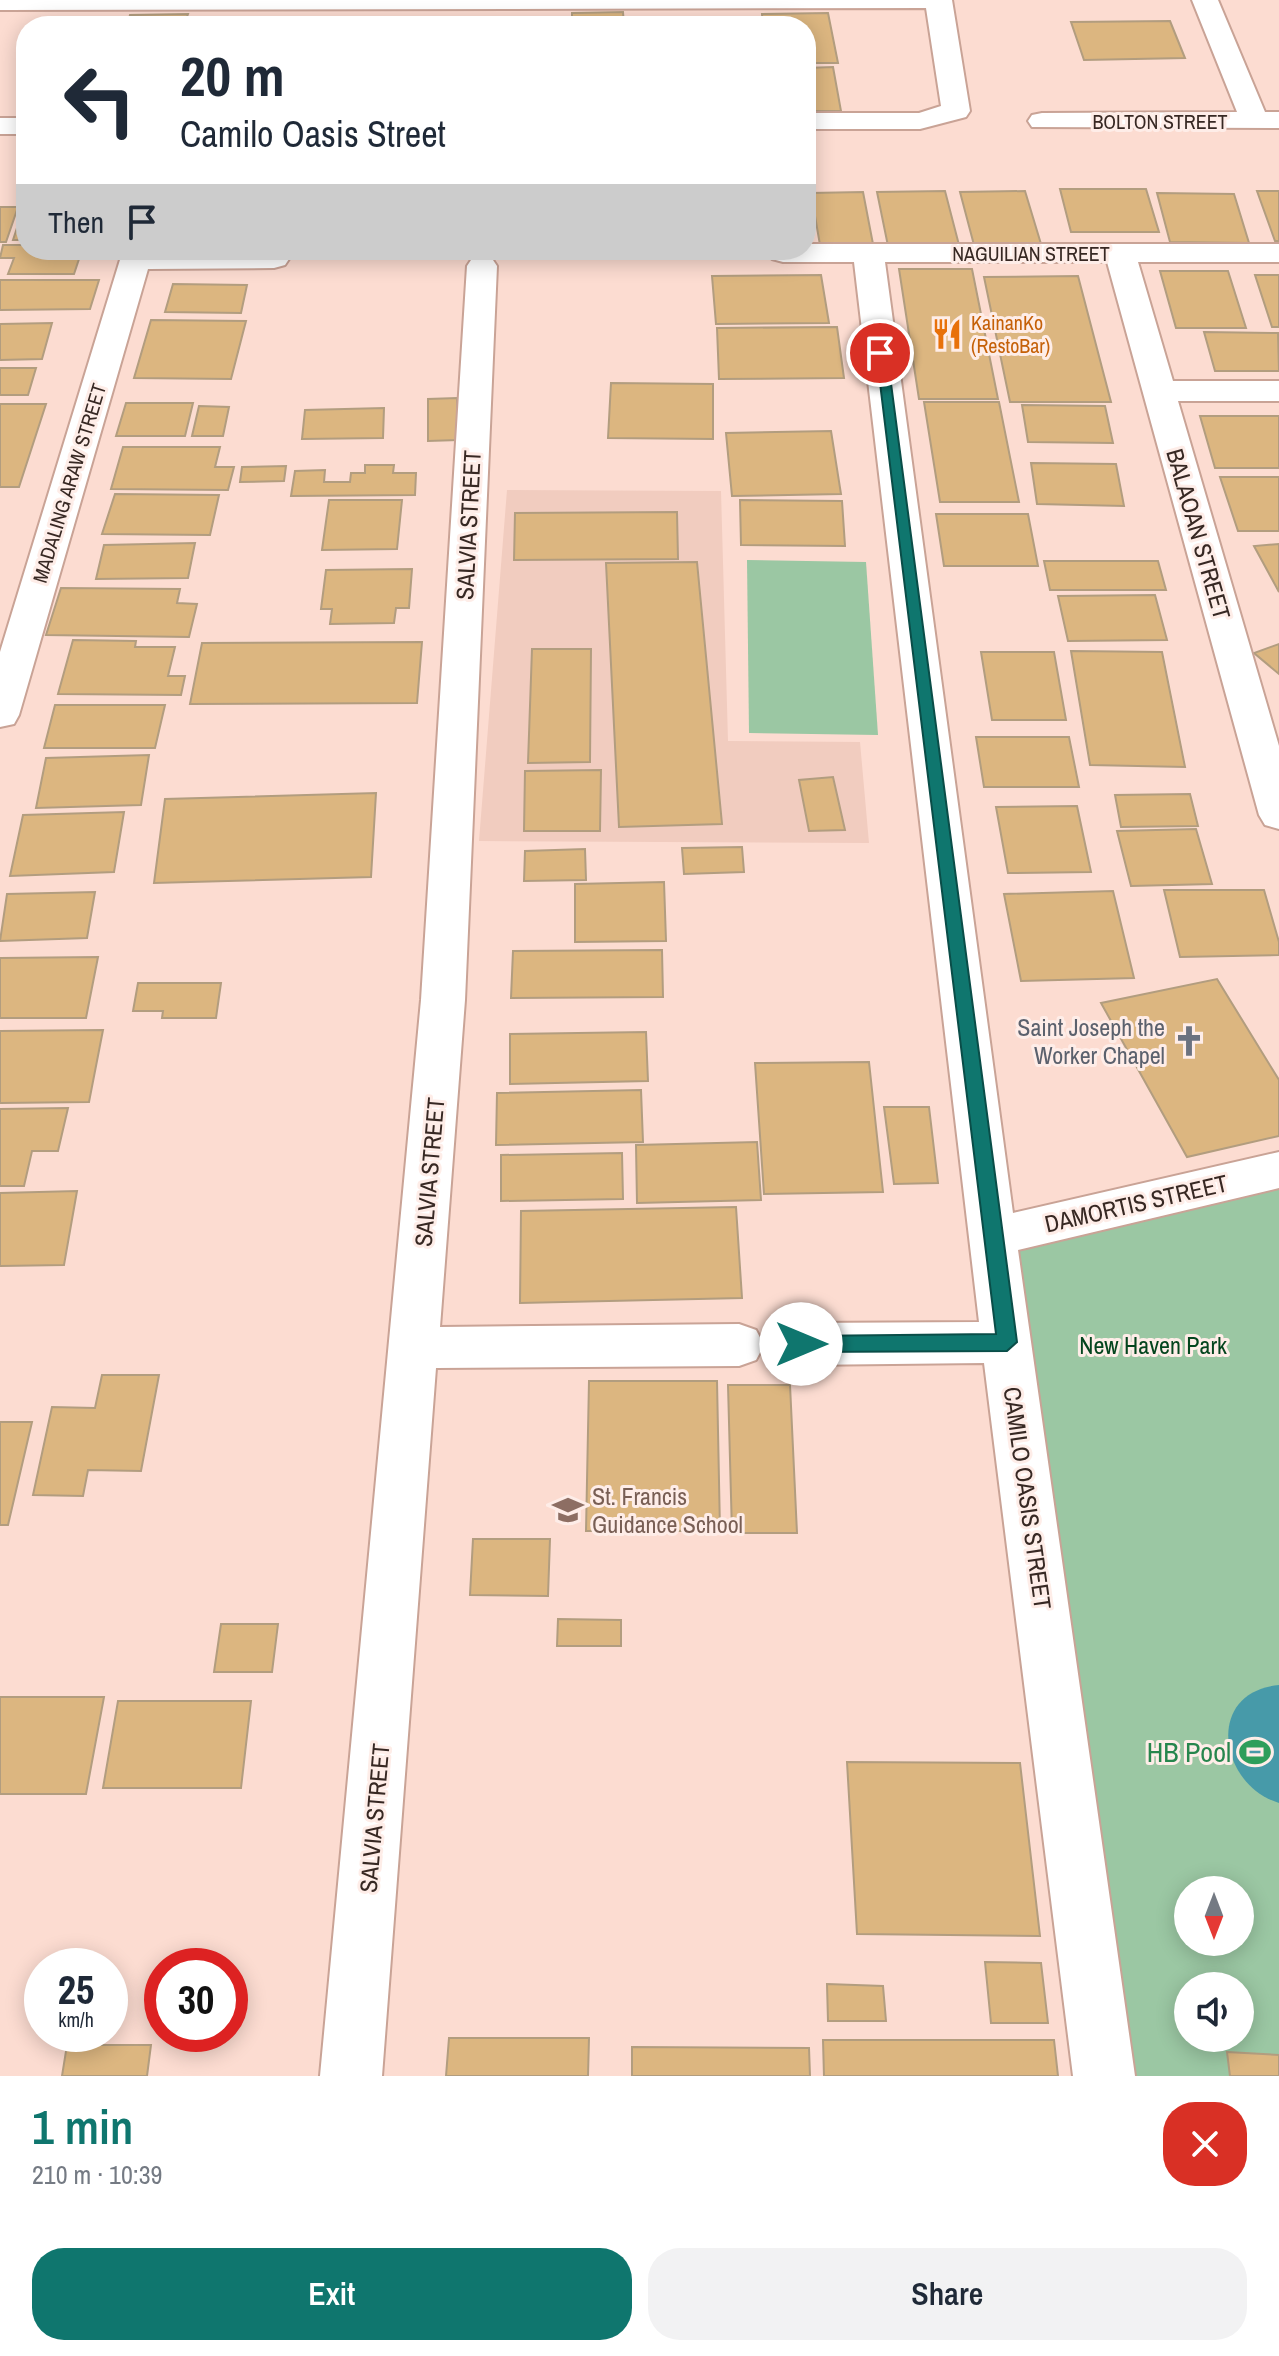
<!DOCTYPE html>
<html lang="en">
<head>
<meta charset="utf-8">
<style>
  body { margin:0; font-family:"Archivo Narrow",sans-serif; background:#f2f2f3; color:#1f2937; height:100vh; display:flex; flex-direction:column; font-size:30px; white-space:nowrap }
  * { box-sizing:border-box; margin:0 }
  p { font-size:26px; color:#747a83 }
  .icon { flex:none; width:44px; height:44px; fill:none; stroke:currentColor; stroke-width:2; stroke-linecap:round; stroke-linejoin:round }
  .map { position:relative; height:2076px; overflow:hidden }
  .side { display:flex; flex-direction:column; background:#fff; flex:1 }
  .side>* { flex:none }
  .guide { position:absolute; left:16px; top:16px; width:800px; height:244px; border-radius:32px; box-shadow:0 4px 20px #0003; background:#fff; color:#1f2937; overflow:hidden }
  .needle { width:52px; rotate:180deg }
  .tools { position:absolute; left:1174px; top:1876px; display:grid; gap:16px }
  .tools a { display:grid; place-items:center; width:80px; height:80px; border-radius:50%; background:#fff; box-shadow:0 4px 20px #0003; font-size:40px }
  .speed { position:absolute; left:24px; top:1948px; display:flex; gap:16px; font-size:40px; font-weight:700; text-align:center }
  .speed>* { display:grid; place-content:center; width:104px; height:104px; border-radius:50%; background:#fff; box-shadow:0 4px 20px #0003; line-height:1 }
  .speed small { font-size:20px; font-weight:400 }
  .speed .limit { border:12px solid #d22; background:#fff; color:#111 }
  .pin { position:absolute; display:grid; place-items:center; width:68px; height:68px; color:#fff; margin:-34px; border:4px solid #fff; border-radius:50%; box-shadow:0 2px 8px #0007 }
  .me { position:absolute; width:88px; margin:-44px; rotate:90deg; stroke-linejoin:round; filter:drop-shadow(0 0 6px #0008) }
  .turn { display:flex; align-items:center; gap:28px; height:168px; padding:0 32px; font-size:36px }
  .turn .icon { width:104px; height:104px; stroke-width:2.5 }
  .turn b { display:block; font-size:56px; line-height:68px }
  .then { display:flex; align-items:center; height:76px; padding:0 32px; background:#0003; gap:16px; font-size:30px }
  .round { display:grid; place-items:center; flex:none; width:84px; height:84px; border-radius:32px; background:#f2f2f3 }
  .summary { display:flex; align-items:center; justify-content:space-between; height:136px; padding:0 32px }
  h1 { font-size:48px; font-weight:600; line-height:60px; color:#0f766e }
  .button { display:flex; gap:16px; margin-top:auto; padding:16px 32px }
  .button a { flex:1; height:92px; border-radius:32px; background:#0f766e; color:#fff; font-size:32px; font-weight:600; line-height:92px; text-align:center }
  .button a+a { background:#f2f2f3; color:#1f2937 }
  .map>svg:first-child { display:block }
  .built { fill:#f1ccbf }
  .green { fill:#9bc7a3; fill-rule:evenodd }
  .water { fill:#479aa9 }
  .building { fill:#dcb680; stroke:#b29d7f; stroke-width:2 }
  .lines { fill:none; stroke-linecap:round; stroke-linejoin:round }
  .minor-casing { stroke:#c9a396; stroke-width:4 }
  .minor { fill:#fff; fill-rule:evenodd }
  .route { fill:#0f766e; stroke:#0a4d48; stroke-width:2 }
  .labels { text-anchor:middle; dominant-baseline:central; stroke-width:6; stroke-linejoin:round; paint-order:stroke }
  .far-street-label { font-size:20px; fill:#372823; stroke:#feede8 }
  .far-food-label { font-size:20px; fill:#c56008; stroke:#feede8; text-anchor:start }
  .street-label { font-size:24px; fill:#372823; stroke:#feede8 }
  .worship-label { font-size:24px; fill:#5b616d; stroke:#feede8; text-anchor:end }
  .park-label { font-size:24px; fill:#04451e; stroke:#feede8 }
  .education-label { font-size:24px; fill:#785e54; stroke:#feede8; text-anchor:start }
  .near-leisure-label { font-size:28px; fill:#27864d; stroke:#feede8; text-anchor:end }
</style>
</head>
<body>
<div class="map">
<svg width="1279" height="2076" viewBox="0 0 1279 2076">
  <rect width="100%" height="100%" fill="#fcdcd1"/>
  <path class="built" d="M 507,490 L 721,491 L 728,741 L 860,742 L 869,843 L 479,841 Z"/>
  <g class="green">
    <path d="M 747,560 L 866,562 L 878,735 L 749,733 Z"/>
    <path d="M 1279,1186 L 1279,2076 L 1134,2076 L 1011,1249 ZM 1188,1890 L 1240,1890 L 1240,1942 L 1188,1942 ZM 1188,1986 L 1240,1986 L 1240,2038 L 1188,2038 Z"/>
  </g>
  <path class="water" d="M 1279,1685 L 1279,1803 C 1219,1785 1204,1692 1279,1685 Z"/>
  <g class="building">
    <path d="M 623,12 L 624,26 L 572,26 L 572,13 Z"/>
    <path d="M 828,13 L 838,63 L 806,63 L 806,26 L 763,26 L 762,14 Z"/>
    <path d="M 188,14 L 184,26 L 127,26 L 130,15 Z"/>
    <path d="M 76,18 L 123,18 L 121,26 L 73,26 Z"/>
    <path d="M 320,18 L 375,18 L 374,26 L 319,26 Z"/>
    <path d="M 442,18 L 496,19 L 495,26 L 441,26 Z"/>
    <rect x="510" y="19" width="53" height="7"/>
    <path d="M 1170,21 L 1185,58 L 1084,60 L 1071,22 Z"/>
    <path d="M 745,22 L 746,26 L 638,24 Z"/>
    <path d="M 191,23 L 249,23 L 248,26 L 191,26 Z"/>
    <path d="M 258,23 L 312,23 L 311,26 L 258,26 Z"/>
    <path d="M 833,67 L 841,111 L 806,111 L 806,68 Z"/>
    <path d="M 1060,189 L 1146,189 L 1159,232 L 1071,232 Z"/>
    <path d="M 945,191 L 959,245 L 888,246 L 877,192 Z"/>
    <path d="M 1025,191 L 1041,244 L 974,245 L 960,192 Z"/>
    <path d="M 1257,191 L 1279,191 L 1279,241 L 1275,241 Z"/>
    <path d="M 863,192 L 873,244 L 820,245 L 811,193 Z"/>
    <path d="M 1157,193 L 1234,194 L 1249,243 L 1170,242 Z"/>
    <path d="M 0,207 L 18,207 L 6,242 L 0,242 Z"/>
    <path d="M 23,210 L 26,210 L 26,240 L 13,240 Z"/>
    <path d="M 3,245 L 26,245 L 26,250 L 82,250 L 74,274 L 8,274 L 14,258 L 0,258 Z"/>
    <path d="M 899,269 L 972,269 L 998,399 L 919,399 Z"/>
    <path d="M 1160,271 L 1228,271 L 1246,328 L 1176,328 Z"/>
    <path d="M 821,275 L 829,323 L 716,324 L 712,276 Z"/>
    <path d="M 1255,275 L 1279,275 L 1279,327 L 1272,327 Z"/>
    <path d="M 1078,276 L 1111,402 L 1010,402 L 984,277 Z"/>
    <path d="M 0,280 L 99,280 L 90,309 L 0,310 Z"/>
    <path d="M 173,284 L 247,285 L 241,313 L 165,312 Z"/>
    <path d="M 151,320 L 246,321 L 231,379 L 134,378 Z"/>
    <path d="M 52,323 L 42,359 L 0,360 L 0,324 Z"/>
    <path d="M 837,327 L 844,378 L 719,379 L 717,328 Z"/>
    <path d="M 1204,332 L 1278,333 L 1279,371 L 1215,371 Z"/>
    <path d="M 0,368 L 36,368 L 28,395 L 0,395 Z"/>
    <path d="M 611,383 L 713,384 L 713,439 L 608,438 Z"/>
    <path d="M 457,398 L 458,440 L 428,441 L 428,399 Z"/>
    <path d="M 924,402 L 999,402 L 1019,502 L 940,502 Z"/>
    <path d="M 126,403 L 193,403 L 185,436 L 116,436 Z"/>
    <path d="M 0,404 L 46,404 L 19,487 L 0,487 Z"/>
    <path d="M 1022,405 L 1105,406 L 1113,443 L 1028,442 Z"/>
    <path d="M 199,406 L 229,407 L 223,436 L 192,436 Z"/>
    <path d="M 384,408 L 383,438 L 302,439 L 305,410 Z"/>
    <path d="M 1200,416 L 1279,416 L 1279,468 L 1215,468 Z"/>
    <path d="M 831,431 L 841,494 L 732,496 L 726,433 Z"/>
    <path d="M 123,447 L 220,447 L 215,467 L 234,467 L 228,490 L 111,489 Z"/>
    <path d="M 1031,463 L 1116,464 L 1124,506 L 1037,504 Z"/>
    <path d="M 365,465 L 394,465 L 393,473 L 416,473 L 415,495 L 291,496 L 295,471 L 325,470 L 324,482 L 350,482 L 351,473 L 365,473 Z"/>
    <path d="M 286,466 L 284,481 L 240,482 L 242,467 Z"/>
    <path d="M 1220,477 L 1279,477 L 1279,531 L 1238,531 Z"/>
    <path d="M 115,494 L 219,495 L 210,535 L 102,534 Z"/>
    <path d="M 329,500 L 402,500 L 397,549 L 322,550 Z"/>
    <path d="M 740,500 L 842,501 L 845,546 L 741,545 Z"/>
    <path d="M 677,512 L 678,559 L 514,560 L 515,513 Z"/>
    <path d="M 936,514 L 1028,514 L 1038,566 L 944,566 Z"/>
    <path d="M 195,543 L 188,578 L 96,579 L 104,545 Z"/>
    <path d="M 1279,544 L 1279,592 L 1254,546 Z"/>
    <path d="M 1044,561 L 1158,561 L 1166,590 L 1050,590 Z"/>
    <path d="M 697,562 L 722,824 L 619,827 L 606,563 Z"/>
    <path d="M 412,569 L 409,608 L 396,608 L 394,623 L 330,624 L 332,609 L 321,609 L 326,570 Z"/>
    <path d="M 61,588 L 180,589 L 177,603 L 197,604 L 189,637 L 46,635 Z"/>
    <path d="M 1155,595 L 1167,640 L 1068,641 L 1058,596 Z"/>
    <path d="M 73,640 L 136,641 L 135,647 L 175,647 L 168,676 L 185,676 L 181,695 L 58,694 Z"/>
    <path d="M 422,642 L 417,703 L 190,704 L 202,643 Z"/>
    <path d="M 1279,644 L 1279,674 L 1254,653 Z"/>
    <path d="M 532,649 L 591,649 L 590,762 L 528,763 Z"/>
    <path d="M 1071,651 L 1162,652 L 1185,767 L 1090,765 Z"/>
    <path d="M 981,652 L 1054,652 L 1066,720 L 992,720 Z"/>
    <path d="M 55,705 L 165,705 L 155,748 L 44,748 Z"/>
    <path d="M 976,737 L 1069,737 L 1079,787 L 984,787 Z"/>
    <path d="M 149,755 L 141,805 L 36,808 L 46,758 Z"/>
    <path d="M 601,770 L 600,831 L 524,831 L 525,771 Z"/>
    <path d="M 833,777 L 845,830 L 809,831 L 799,780 Z"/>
    <path d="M 376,793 L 371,877 L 154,883 L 165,799 Z"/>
    <path d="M 1190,794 L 1198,826 L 1121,827 L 1115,795 Z"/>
    <path d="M 1077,806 L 1091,872 L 1008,873 L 996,807 Z"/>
    <path d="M 124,812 L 114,872 L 10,876 L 23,815 Z"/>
    <path d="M 1196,829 L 1212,884 L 1131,886 L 1117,831 Z"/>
    <path d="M 742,847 L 744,872 L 684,874 L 682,848 Z"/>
    <path d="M 585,849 L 586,880 L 524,881 L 525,851 Z"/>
    <path d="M 664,882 L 666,941 L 575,942 L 575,884 Z"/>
    <path d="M 1164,890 L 1264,890 L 1279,942 L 1279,955 L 1180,957 Z"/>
    <path d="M 1113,891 L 1134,978 L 1021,981 L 1004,894 Z"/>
    <path d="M 95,892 L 87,938 L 0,941 L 7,894 Z"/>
    <path d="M 662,950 L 663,997 L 511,998 L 513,951 Z"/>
    <path d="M 98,957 L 86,1018 L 0,1018 L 0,958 Z"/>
    <path d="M 1217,979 L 1279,1080 L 1279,1136 L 1187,1157 L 1101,1003 Z"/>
    <path d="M 138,983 L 221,983 L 216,1018 L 162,1018 L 163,1011 L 133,1011 Z"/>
    <path d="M 103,1030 L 89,1102 L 0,1103 L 0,1031 Z"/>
    <path d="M 646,1032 L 648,1081 L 510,1084 L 510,1034 Z"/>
    <path d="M 869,1062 L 883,1192 L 764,1194 L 755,1063 Z"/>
    <path d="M 641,1090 L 643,1142 L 496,1145 L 497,1093 Z"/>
    <path d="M 884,1107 L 929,1107 L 938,1183 L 894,1184 Z"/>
    <path d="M 68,1108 L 58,1151 L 32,1151 L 24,1186 L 0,1186 L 0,1109 Z"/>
    <path d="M 757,1142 L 761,1200 L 637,1203 L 636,1145 Z"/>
    <path d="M 622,1153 L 623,1199 L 501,1201 L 501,1155 Z"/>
    <path d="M 77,1191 L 64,1265 L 0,1266 L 0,1193 Z"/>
    <path d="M 736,1207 L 742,1298 L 520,1303 L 521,1211 Z"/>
    <path d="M 102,1375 L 159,1375 L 141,1471 L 88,1470 L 83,1496 L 33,1495 L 52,1407 L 95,1408 Z"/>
    <path d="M 589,1381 L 717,1381 L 720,1531 L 586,1531 Z"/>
    <path d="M 728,1385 L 790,1385 L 797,1533 L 732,1533 Z"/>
    <path d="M 0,1422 L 32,1422 L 8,1525 L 0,1525 Z"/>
    <path d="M 473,1539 L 550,1539 L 548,1596 L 470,1595 Z"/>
    <path d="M 558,1619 L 621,1620 L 621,1646 L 557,1646 Z"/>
    <path d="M 221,1624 L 278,1624 L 272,1672 L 214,1672 Z"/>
    <path d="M 0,1697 L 104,1697 L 86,1794 L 0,1794 Z"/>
    <path d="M 118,1701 L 251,1701 L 241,1788 L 103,1788 Z"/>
    <path d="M 847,1762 L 1020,1763 L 1040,1936 L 857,1934 Z"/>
    <path d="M 985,1962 L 1041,1963 L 1048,2023 L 991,2023 Z"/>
    <path d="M 827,1984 L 883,1986 L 886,2021 L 828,2021 Z"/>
    <path d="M 449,2038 L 589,2038 L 588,2076 L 446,2076 Z"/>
    <path d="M 823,2040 L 1054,2040 L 1058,2076 L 824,2076 Z"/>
    <path d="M 67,2045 L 151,2045 L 147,2076 L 62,2076 Z"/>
    <path d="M 632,2047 L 809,2048 L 810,2076 L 632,2076 Z"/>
    <path d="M 1227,2052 L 1279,2055 L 1279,2076 L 1230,2076 Z"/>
  </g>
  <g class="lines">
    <defs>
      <g id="minor">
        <path d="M 0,0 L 952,0 L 970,111 L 966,117 L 920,129 L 806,129 L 806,113 L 919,113 L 941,106 L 926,8 L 0,10 Z"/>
        <path d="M 1192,0 L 1218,0 L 1265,112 L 1279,112 L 1279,128 L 1032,127 L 1028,121 L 1032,115 L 1042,113 L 1237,112 Z"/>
        <rect x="0" y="118" width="26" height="16"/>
        <path d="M 806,244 L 1279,244 L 1279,262 L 1138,262 L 1173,381 L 1279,381 L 1279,401 L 1178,401 L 1279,746 L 1279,829 L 1265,825 L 1259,815 L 1107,262 L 885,262 L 1013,1213 L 1279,1152 L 1279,1188 L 1018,1250 L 1135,2076 L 1073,2076 L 984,1363 L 801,1365 L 784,1359 L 776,1344 L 784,1329 L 801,1323 L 979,1322 L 854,262 L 783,262 L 772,259 L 768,253 L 770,250 L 806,250 Z"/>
        <path d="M 123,250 L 275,250 L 285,253 L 289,259 L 285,265 L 274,268 L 148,269 L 19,715 L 14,724 L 0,727 L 0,652 Z"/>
        <path d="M 482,257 L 493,260 L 497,266 L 465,1000 L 440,1327 L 739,1324 L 756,1330 L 764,1345 L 756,1360 L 739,1366 L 436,1368 L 382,2076 L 320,2076 L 421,1000 L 467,266 L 471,260 Z"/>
      </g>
    </defs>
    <use href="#minor" class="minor-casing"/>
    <use href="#minor" class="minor"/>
  </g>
  <path class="route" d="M 876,350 L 887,353 L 1017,1342 L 1007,1351 L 801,1352 L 791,1344 L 801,1336 L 996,1334 Z"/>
  <defs>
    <symbol id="restaurant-bare" viewBox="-9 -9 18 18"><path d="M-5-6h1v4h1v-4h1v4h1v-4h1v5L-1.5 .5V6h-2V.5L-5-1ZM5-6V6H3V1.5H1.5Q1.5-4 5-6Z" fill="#e8710a" stroke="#feede8" stroke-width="2.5" paint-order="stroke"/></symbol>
    <symbol id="church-bare" viewBox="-9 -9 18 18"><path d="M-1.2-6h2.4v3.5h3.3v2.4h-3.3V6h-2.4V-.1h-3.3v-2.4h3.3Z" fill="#6b7280" stroke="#feede8" stroke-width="2.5" paint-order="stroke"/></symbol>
    <symbol id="school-bare" viewBox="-9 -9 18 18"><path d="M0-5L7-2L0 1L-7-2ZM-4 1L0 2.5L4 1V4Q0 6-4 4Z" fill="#8d6e63" stroke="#feede8" stroke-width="2.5" paint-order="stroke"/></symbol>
    <symbol id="stadium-bare" viewBox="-9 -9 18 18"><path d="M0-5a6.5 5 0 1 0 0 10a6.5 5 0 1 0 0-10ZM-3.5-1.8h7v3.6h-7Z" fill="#2e9e5b" stroke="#feede8" stroke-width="2.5" paint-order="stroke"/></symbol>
  </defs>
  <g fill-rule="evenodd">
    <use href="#restaurant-bare" x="925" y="312" width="44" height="44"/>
    <use href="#church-bare" x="1167" y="1019" width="44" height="44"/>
    <use href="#school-bare" x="546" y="1488" width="44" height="44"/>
    <use href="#stadium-bare" x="1233" y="1730" width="44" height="44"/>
  </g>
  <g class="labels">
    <g class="far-street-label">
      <text x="1160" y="121">BOLTON STREET</text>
      <text x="1031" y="253">NAGUILIAN STREET</text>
      <text transform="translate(69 483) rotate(-73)">MADALING ARAW STREET</text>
    </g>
    <g class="far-food-label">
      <text x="971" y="322">KainanKo<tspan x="971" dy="23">(RestoBar)</tspan></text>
    </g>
    <g class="street-label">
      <text transform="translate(468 525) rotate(-87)">SALVIA STREET</text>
      <text transform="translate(1199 534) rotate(74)">BALAOAN STREET</text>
      <text transform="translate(429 1172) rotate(-85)">SALVIA STREET</text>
      <text transform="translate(1136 1203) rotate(-13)">DAMORTIS STREET</text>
      <text transform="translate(1028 1498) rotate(82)">CAMILO OASIS STREET</text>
      <text transform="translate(374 1818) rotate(-85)">SALVIA STREET</text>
    </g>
    <g class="worship-label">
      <text x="1165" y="1027">Saint Joseph the<tspan x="1165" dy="28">Worker Chapel</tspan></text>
    </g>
    <g class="park-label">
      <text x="1153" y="1345">New Haven Park</text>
    </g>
    <g class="education-label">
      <text x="592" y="1496">St. Francis<tspan x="592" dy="28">Guidance School</tspan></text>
    </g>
    <g class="near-leisure-label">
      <text x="1231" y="1752">HB Pool</text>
    </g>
  </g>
</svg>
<div class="tools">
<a><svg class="needle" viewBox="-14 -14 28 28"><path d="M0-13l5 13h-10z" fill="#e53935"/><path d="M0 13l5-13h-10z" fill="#747a83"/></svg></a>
<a><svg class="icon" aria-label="sound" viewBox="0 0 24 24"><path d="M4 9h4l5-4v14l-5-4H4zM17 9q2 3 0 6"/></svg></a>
</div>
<div class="speed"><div>25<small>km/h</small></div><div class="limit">30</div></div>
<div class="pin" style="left:880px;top:353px;background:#d93025"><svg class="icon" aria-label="arrive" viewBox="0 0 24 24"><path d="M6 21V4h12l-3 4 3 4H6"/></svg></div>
<svg class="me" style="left:801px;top:1344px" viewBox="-20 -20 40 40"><circle r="19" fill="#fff"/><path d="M0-13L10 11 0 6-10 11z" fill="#0f766e"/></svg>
<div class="guide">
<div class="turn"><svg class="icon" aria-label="left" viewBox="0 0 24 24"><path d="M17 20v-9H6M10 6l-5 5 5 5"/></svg><div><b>20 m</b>Camilo Oasis Street</div></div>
<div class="then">Then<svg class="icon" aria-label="arrive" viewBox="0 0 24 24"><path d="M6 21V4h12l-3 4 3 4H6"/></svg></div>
</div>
</div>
<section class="side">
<div class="summary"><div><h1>1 min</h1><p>210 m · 10:39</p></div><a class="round" style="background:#d93025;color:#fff"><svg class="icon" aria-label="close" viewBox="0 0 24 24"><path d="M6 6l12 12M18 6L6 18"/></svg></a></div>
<div class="button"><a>Exit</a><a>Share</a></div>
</section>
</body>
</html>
